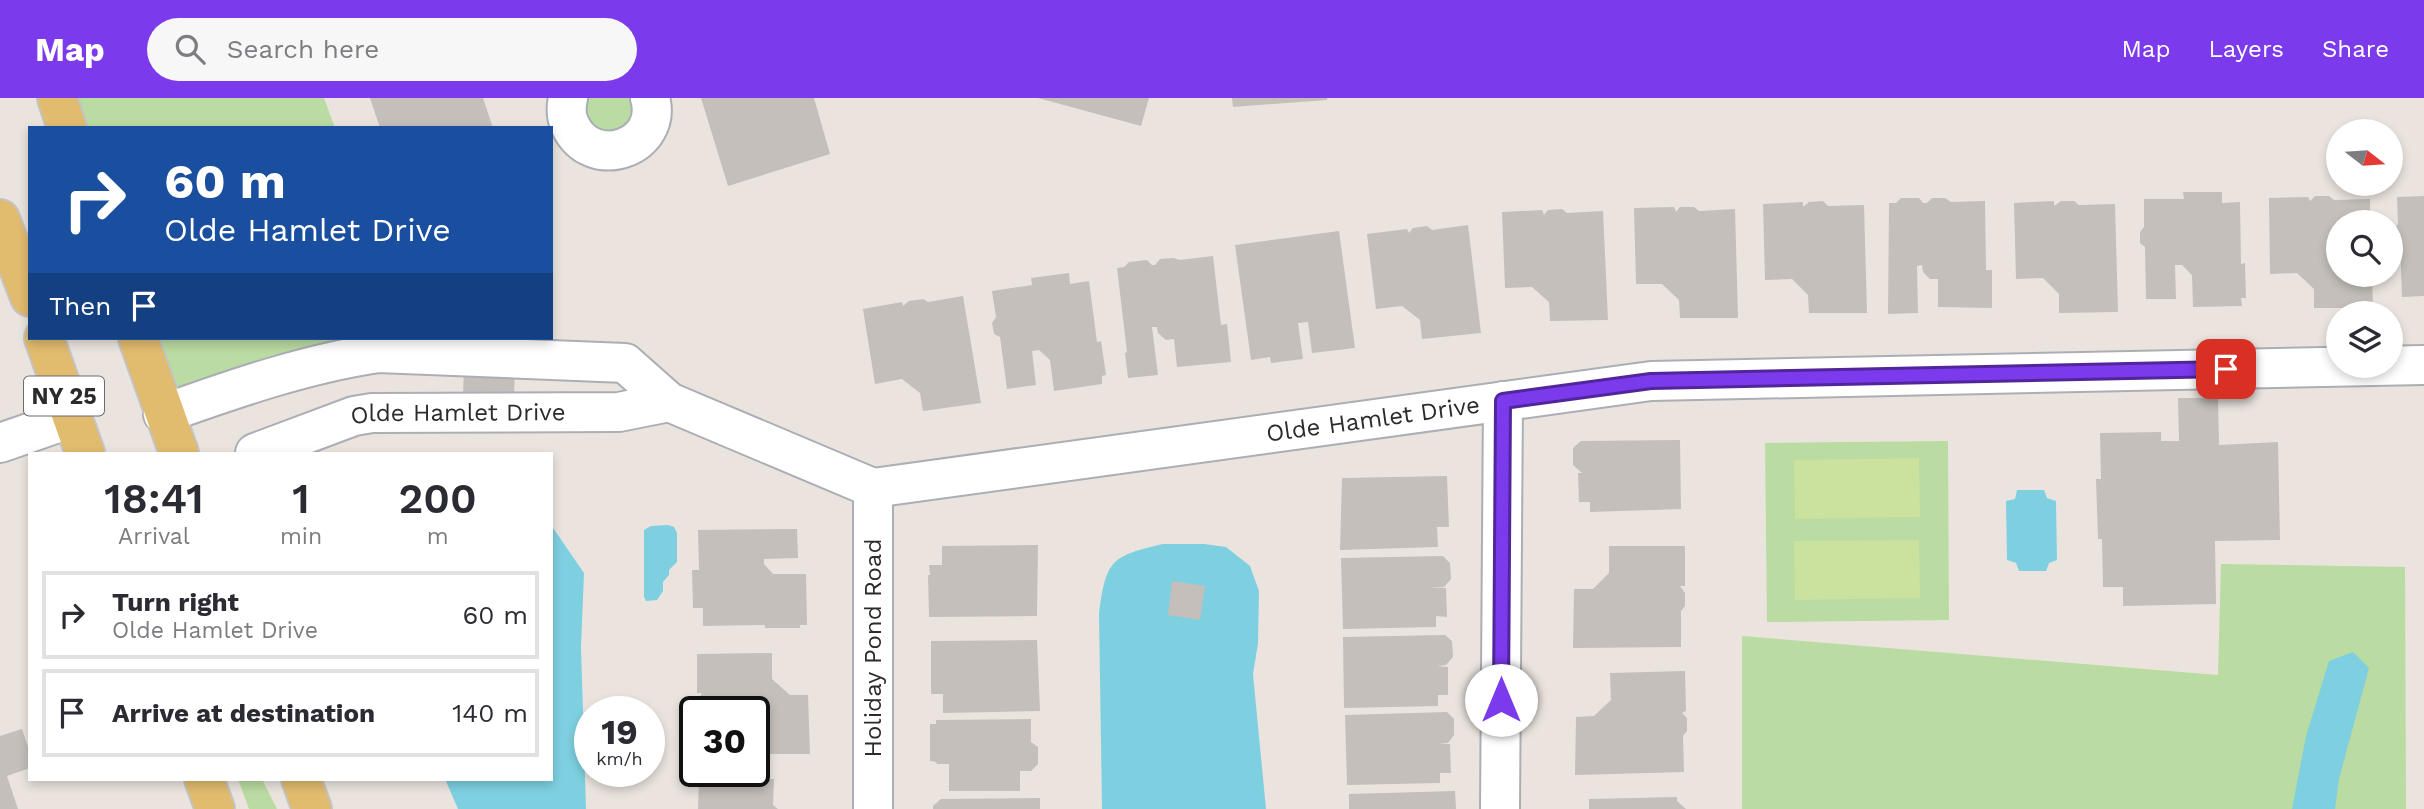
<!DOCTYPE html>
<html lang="en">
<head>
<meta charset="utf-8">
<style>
  body { margin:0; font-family:"Work Sans",sans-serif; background:#f7f7f7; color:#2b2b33; height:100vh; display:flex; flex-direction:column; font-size:26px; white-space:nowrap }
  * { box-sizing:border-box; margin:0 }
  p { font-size:23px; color:#7c7c81 }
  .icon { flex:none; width:38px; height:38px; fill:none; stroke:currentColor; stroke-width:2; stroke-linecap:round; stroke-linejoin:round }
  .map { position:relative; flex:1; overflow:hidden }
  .details { position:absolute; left:28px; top:354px; width:525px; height:329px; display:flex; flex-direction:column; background:#fff; border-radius:0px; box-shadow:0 4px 10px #0003 }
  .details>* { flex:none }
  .guide { position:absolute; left:28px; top:28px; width:525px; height:214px; border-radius:0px; box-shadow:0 4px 10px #0003; background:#1a4fa0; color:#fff; overflow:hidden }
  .needle { width:46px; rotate:107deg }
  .buttons { position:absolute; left:2326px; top:21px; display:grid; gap:14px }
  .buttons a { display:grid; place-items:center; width:77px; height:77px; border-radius:50%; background:#fff; box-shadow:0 4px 10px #0003; font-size:35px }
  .speed { position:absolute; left:574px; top:598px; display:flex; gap:14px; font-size:35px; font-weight:700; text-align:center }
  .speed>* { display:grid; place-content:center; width:91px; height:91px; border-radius:50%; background:#fff; box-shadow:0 4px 10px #0003; line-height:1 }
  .speed small { font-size:18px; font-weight:400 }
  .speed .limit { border:4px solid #111; border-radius:10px; background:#fff; color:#111 }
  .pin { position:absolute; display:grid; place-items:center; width:60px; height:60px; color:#fff; margin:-30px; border-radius:14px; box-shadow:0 4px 10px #0006 }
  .me { position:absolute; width:77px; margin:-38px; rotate:0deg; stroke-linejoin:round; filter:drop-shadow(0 0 5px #0008) }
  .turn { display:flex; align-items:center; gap:24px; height:147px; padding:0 21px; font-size:32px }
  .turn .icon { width:91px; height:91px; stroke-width:2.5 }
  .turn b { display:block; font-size:49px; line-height:60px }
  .then { display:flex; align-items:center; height:66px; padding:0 21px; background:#0003; gap:14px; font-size:26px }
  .eta { display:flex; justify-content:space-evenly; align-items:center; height:119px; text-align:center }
  .eta b { font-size:42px; font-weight:600; line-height:49px }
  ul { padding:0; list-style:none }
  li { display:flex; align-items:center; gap:21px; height:88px; margin:0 14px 10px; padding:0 7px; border:4px solid #e1e1e2; border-radius:0px }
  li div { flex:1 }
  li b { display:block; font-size:26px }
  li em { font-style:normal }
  header { display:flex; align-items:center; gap:42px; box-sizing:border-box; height:98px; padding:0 35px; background:#7c3aed; color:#fff }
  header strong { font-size:33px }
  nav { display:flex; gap:38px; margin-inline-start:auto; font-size:24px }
  .search { width:490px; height:63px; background:#f7f7f7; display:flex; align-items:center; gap:18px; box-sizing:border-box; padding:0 24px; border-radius:38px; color:#7c7c81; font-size:26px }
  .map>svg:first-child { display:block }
  .green { fill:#badba1 }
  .pitch { fill:#cbe19e }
  .water { fill:#7ed0e1 }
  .building { fill:#c4bfba }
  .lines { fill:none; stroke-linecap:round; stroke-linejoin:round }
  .minor-casing { stroke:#abaeb5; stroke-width:42 }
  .primary-casing { stroke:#c4c4c4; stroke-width:42 }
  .minor { stroke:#fff; stroke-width:38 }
  .primary { stroke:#e1bb6e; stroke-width:38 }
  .route-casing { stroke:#51269a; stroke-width:18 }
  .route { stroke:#7c3aed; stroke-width:12 }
  .labels { text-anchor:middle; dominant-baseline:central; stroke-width:7; stroke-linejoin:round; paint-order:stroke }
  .shield { fill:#fff; stroke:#6b6b6b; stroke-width:2 }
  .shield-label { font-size:23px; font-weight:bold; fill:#2b2b2b }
  .street-label { font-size:24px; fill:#2b2b2b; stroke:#fff }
</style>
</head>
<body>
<header>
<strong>Map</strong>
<div class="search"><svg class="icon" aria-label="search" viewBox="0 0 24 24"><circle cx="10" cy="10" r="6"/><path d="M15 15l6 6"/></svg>Search here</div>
<nav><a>Map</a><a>Layers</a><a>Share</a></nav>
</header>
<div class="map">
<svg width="2424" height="711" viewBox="0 0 2424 711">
  <rect width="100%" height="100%" fill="#ebe4de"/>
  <g class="green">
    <path d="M 57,0 L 324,0 L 335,30 L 67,30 Z"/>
    <path d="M 579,0 L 640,0 L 636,29 L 590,36 Z"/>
    <path d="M 138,240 L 380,240 L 236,272 L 157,295 Z"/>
    <path d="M 1948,343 L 1949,522 L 1767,524 L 1765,345 Z"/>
    <path d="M 2221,466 L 2405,469 L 2406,711 L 1742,711 L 1742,538 L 2218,577 Z"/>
    <path d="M 238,681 L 262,681 L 277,711 L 249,711 Z"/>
  </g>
  <g class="pitch">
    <path d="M 1919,360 L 1920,419 L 1795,421 L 1794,362 Z"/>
    <path d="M 1919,442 L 1920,500 L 1795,502 L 1794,443 Z"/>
  </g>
  <g class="water">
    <path d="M 2017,392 L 2044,392 L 2047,400 L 2056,403 L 2057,462 L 2049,465 L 2046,473 L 2019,473 L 2016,465 L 2007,462 L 2006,403 L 2015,401 Z"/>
    <path d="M 551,427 L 584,475 L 581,549 L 586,711 L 458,711 L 445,681 L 551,681 Z"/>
    <path d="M 668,427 L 674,429 L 677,435 L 677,464 L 669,472 L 669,477 L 663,484 L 663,493 L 657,502 L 646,503 L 644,499 L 644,432 L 651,428 Z"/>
    <path d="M 1163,446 L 1204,446 L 1226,449 L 1250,468 L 1259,493 L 1258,545 L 1253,576 L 1266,711 L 1102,711 L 1099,516 C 1106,462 1111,458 1163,446 Z"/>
    <path d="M 2353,554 L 2369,570 L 2339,681 L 2335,711 L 2292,711 L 2306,638 L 2329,563 Z"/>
  </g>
  <g class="building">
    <path d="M 370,0 L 483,0 L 493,30 L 380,30 Z"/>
    <path d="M 701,0 L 814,0 L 830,56 L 728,88 Z"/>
    <path d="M 1038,0 L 1149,0 L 1141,28 Z"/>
    <path d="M 1232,0 L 1327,0 L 1327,2 L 1233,9 Z"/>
    <path d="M 2183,94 L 2222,94 L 2222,105 L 2240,104 L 2241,166 L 2245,165 L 2246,200 L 2241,200 L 2242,208 L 2193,209 L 2192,177 L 2182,167 L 2175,167 L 2176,201 L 2146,201 L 2145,149 L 2140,145 L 2140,134 L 2144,129 L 2144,101 L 2184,101 Z"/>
    <path d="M 2315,98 L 2329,98 L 2334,102 L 2370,101 L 2370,124 L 2338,124 L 2338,177 L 2372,177 L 2373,210 L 2314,210 L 2314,191 L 2297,175 L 2270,176 L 2269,100 L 2308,99 L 2310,103 Z"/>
    <path d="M 2424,98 L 2424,198 L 2402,199 L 2400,144 L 2395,140 L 2395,130 L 2398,126 L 2397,99 Z"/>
    <path d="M 1901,100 L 1919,100 L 1923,105 L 1927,105 L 1932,100 L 1945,100 L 1951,104 L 1985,103 L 1986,172 L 1992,172 L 1992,210 L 1938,209 L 1938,181 L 1930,181 L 1923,174 L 1922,167 L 1917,168 L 1918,215 L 1888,216 L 1889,105 L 1896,105 Z"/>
    <path d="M 1823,103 L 1828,108 L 1864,107 L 1867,215 L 1809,215 L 1808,197 L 1792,181 L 1765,182 L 1763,106 L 1803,104 L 1803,109 L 1809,104 Z"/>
    <path d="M 2054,103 L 2054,108 L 2061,103 L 2074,103 L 2079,107 L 2115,106 L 2118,214 L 2059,215 L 2059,196 L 2043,180 L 2016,181 L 2014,105 Z"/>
    <path d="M 1674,109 L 1676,114 L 1680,109 L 1694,109 L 1699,113 L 1735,111 L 1738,220 L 1680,220 L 1679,202 L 1662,186 L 1636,186 L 1634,110 Z"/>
    <path d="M 1562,111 L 1567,115 L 1603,113 L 1608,222 L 1550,223 L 1549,204 L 1532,189 L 1505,190 L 1502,114 L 1542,112 L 1544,117 L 1548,112 Z"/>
    <path d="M 1468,127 L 1481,235 L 1422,241 L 1420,222 L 1402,208 L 1376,211 L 1367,136 L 1407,131 L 1409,135 L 1413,130 L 1427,128 L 1432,132 Z"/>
    <path d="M 1339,133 L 1355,250 L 1312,255 L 1308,224 L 1298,225 L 1303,261 L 1271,265 L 1270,259 L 1251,262 L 1235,147 Z"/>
    <path d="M 1213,158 L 1221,227 L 1227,226 L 1231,264 L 1177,269 L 1174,241 L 1166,242 L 1158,235 L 1157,229 L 1152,229 L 1158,277 L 1128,280 L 1125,255 L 1127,254 L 1117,170 L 1124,169 L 1129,164 L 1147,162 L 1152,167 L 1155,167 L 1160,161 L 1173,160 L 1180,162 Z"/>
    <path d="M 1069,175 L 1070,186 L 1089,183 L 1097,244 L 1101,243 L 1106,277 L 1102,278 L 1102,286 L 1054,293 L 1050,262 L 1039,252 L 1032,253 L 1036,287 L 1007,291 L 1000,239 L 994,236 L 992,225 L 996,219 L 992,193 L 1032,187 L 1031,180 Z"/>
    <path d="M 963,198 L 981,305 L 923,313 L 920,295 L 902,281 L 875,286 L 863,211 L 902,204 L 903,208 L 909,203 L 923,201 L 928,204 Z"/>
    <path d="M 464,269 L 515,270 L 514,299 L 463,297 Z"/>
    <path d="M 2178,300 L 2218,300 L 2219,347 L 2278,344 L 2280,442 L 2215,443 L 2216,506 L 2123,508 L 2123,489 L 2103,489 L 2102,441 L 2098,441 L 2096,381 L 2101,381 L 2100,335 L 2161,334 L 2161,343 L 2179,343 Z"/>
    <path d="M 1680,342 L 1681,411 L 1590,414 L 1590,404 L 1579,404 L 1578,375 L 1582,375 L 1573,367 L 1573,350 L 1581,343 Z"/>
    <path d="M 1447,378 L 1449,429 L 1437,429 L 1438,449 L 1340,452 L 1342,380 Z"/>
    <path d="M 797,431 L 798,460 L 764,461 L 764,466 L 773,476 L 806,476 L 807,527 L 800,527 L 800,530 L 765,530 L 765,527 L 703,528 L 703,510 L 693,510 L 692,472 L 699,472 L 698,432 Z"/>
    <path d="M 1038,447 L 1037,518 L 929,519 L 928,477 L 930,477 L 929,467 L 942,467 L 942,448 Z"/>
    <path d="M 1609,448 L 1685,448 L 1685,488 L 1680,488 L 1685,495 L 1685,508 L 1681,513 L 1681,549 L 1573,550 L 1574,491 L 1593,491 L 1609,475 Z"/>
    <path d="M 1443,458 L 1450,465 L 1451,481 L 1444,489 L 1429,489 L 1446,490 L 1447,519 L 1436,518 L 1436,529 L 1343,531 L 1341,460 Z"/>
    <path d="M 1172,483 L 1205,488 L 1200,522 L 1168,517 Z"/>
    <path d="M 1445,537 L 1452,543 L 1453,559 L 1446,567 L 1437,568 L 1448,569 L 1448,597 L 1438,597 L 1438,608 L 1344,610 L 1343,539 Z"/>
    <path d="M 1037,542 L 1040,613 L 943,615 L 943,596 L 931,596 L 931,543 Z"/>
    <path d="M 772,555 L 772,581 L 790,597 L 808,597 L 810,656 L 754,656 L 754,614 L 697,614 L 697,604 L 702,595 L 697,595 L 697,556 Z"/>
    <path d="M 1685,573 L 1686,613 L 1682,615 L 1687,620 L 1687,633 L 1683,638 L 1684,674 L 1575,677 L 1576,619 L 1594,618 L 1611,602 L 1610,575 Z"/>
    <path d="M 1447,614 L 1454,621 L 1454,637 L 1448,645 L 1439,646 L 1450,646 L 1451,675 L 1440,675 L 1440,685 L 1347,687 L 1345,617 Z"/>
    <path d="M 1031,621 L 1031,644 L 1038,649 L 1038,666 L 1031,673 L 1020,673 L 1020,693 L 949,693 L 949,666 L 937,666 L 936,664 L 930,663 L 930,626 L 936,626 L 936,622 Z"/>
    <path d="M 22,631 L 30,655 L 30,670 L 7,678 L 18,711 L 0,711 L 0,638 Z"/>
    <path d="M 699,681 L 774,681 L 773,707 L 778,711 L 698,711 Z"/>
    <path d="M 1455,693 L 1456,711 L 1349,711 L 1349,696 Z"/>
    <path d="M 1677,699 L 1677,703 L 1686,711 L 1589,711 L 1589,701 Z"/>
    <path d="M 1040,700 L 1040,711 L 933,711 L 933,708 L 941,701 Z"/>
  </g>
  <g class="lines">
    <defs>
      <g id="minor">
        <path d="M 568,0 C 566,9 566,19 570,27 C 592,75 664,49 650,0"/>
        <path id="s1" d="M 163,316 C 233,291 305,266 378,255 L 625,265 L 669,304 L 873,390 L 1651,283 L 2424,267"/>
        <path d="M 0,345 L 72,320"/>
        <path id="s2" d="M 255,355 L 354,318 L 372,315 L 619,314 L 669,304"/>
        <path d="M 873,390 L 873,711"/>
        <path d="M 1500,711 L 1503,303"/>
      </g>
      <g id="primary">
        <path d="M 57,0 L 67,30"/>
        <path d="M 0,121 L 30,199"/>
        <path d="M 44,240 L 85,355"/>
        <path d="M 138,240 L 179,355"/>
        <path d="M 204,681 L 215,711"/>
        <path d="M 301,681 L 312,711"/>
      </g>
    </defs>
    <use href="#minor" class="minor-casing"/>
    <use href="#primary" class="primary-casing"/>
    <use href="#minor" class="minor"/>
    <use href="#primary" class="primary"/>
  </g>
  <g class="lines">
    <defs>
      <path id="route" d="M 1501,602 L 1503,303 L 1651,283 L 2226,271"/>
    </defs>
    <use href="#route" class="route-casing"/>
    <use href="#route" class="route"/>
  </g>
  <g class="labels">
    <rect class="shield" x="24" y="278.5" width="80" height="39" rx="5"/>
    <g class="shield-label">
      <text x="64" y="298">NY 25</text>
    </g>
    <g class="street-label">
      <text stroke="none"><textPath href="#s2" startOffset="210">Olde Hamlet Drive</textPath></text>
      <text stroke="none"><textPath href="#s1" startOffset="1256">Olde Hamlet Drive</textPath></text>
      <text transform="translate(873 550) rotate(-90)">Holiday Pond Road</text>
    </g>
  </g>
</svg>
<div class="buttons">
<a><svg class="needle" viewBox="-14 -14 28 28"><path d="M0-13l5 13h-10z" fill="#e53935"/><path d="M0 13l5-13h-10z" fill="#7c7c81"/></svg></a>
<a><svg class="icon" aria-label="search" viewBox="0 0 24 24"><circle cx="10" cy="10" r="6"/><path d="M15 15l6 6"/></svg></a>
<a><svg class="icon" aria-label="layers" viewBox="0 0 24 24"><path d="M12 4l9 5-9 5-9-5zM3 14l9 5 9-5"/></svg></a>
</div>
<div class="speed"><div>19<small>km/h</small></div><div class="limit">30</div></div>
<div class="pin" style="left:2226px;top:271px;background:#d93025"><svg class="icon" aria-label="arrive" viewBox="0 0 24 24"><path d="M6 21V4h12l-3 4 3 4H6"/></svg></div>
<svg class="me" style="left:1501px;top:602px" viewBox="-20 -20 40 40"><circle r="19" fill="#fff"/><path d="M0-13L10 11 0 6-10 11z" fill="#7c3aed"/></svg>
<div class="guide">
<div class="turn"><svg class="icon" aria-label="right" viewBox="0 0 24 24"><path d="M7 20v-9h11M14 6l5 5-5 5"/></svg><div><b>60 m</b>Olde Hamlet Drive</div></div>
<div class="then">Then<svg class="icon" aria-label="arrive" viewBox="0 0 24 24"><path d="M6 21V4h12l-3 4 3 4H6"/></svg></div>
</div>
<section class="details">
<div class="eta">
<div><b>18:41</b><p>Arrival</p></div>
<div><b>1</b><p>min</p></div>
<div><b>200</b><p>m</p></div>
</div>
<ul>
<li><svg class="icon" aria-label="right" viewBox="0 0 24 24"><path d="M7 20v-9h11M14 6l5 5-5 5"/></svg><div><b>Turn right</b><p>Olde Hamlet Drive</p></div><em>60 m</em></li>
<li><svg class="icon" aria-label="arrive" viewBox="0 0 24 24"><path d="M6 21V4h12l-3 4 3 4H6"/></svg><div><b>Arrive at destination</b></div><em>140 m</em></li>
</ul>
</section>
</div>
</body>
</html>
